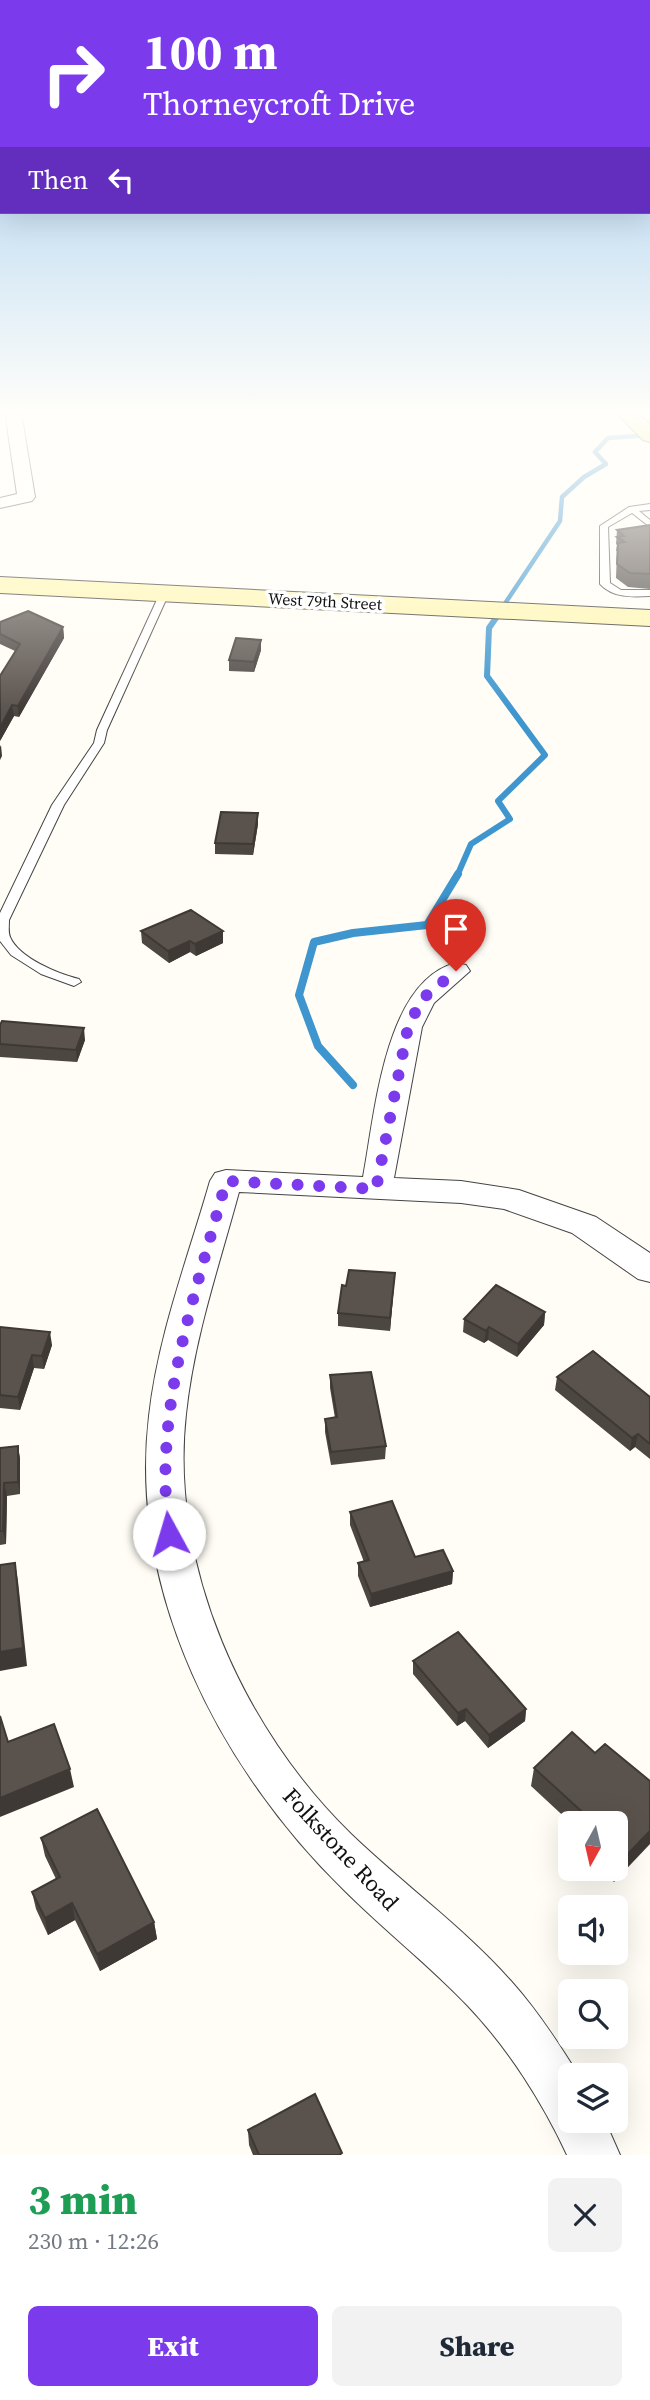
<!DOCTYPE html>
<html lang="en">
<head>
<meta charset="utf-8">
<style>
  body { margin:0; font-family:"Source Serif 4",serif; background:#f2f2f3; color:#1f2937; height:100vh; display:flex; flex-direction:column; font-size:26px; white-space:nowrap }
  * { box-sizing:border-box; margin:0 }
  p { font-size:23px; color:#747a83 }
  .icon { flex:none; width:38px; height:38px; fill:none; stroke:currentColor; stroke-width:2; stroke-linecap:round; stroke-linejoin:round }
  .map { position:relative; height:2155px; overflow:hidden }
  .panel { display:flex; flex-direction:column; background:#fff; flex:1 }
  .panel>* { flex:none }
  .guide { position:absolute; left:0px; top:0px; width:651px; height:214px; box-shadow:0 7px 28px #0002; background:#7c3aed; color:#fff; overflow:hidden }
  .needle { width:46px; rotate:188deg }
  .tools { position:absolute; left:558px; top:1811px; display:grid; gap:14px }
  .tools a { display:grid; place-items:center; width:70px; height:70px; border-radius:10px; background:#fff; box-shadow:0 7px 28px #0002; font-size:35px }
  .pin { position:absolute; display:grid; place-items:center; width:60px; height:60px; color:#fff; margin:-72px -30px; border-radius:50% 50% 50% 0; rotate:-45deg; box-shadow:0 0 7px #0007 }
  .pin .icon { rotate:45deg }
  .me { position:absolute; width:77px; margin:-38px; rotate:354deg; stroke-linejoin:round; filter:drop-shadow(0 0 5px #0008) }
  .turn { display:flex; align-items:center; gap:24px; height:147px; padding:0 28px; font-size:32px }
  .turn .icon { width:91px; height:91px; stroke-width:2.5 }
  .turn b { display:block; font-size:49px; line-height:60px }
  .then { display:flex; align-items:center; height:66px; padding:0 28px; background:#0003; gap:14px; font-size:26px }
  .round { display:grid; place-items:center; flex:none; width:74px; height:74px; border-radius:10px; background:#f2f2f3 }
  .head { display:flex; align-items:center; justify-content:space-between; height:119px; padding:0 28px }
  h1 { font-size:42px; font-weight:800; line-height:52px; color:#1e9e55 }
  .cta { display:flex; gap:14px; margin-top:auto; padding:14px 28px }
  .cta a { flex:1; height:80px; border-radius:10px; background:#7c3aed; color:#fff; font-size:28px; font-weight:800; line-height:80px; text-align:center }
  .cta a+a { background:#f2f2f3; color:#1f2937 }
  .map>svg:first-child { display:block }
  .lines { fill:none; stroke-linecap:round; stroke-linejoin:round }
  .stream-far2 { stroke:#3f96cf; stroke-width:4.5 }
  .stream-far1 { stroke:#3f96cf; stroke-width:6 }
  .stream { stroke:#3f96cf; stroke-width:8 }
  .lane-casing { stroke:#444; stroke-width:2 }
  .street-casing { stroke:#444; stroke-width:2 }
  .secondary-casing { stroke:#333; stroke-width:2 }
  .primary-casing { stroke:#222; stroke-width:2 }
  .lane { fill:#fff; fill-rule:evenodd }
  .street { fill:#fff; fill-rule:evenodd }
  .secondary { fill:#fff6b0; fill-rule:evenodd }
  .primary { fill:#f9d66b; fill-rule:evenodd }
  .wall { fill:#4d4742 }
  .shaded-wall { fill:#3f3936 }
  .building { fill:#5a524d; stroke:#3f3936; stroke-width:2 }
  .route { stroke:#7c3aed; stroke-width:12; stroke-dasharray:0 21.6 }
  .labels { text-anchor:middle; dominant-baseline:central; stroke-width:7; stroke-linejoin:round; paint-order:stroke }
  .far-street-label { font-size:16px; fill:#111; stroke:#fff }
  .near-street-label { font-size:23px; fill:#111; stroke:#fff }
</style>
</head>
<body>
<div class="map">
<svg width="650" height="2155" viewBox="0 0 650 2155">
  <rect width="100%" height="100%" fill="#fffdf5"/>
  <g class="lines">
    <path class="stream-far2" d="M 496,617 L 560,521 L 562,497 L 584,477 L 606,464 L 595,452 L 608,438 L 650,435"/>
    <path class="stream-far1" d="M 457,876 L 471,844 L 510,819 L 498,801 L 545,755 L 487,676 L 489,628 L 498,615"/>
    <path class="stream" d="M 353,1085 L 318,1046 L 299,995 L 314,942 L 353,933 L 427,925 L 458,874"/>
    <defs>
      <g id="lane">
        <path d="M 650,504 L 650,510 L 639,511 L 650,520 L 650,527 L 632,513 L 608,527 L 610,583 L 621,590 L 650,590 L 650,596 C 632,597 613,598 600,584 L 600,526 L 629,507 Z"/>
        <path d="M 161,591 L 169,593 L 107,730 L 104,743 L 64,805 L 9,920 C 9,926 8,932 10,937 C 19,958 58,974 79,979 L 81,982 L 74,986 L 41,974 L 11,955 L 0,941 L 0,913 L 52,805 L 94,743 L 97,730 Z"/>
      </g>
      <g id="street">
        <path d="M 5,412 L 21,412 L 35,497 L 32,501 L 0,508 L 0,498 L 17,494 Z"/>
        <path d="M 456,963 L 466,965 L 470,971 L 434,1003 L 422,1027 L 394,1178 L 461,1181 L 519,1190 L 596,1217 L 650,1253 L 650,1282 L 638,1279 L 572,1233 L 504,1209 L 461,1203 L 239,1192 C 219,1266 194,1338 186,1414 C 169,1565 243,1729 351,1834 C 403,1884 463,1927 511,1981 C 537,2010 558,2042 579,2076 L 570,2076 L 570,2121 L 605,2121 L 620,2155 L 567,2155 C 543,2103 508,2048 468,2006 C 429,1965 384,1930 344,1890 C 221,1770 128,1592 149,1416 C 158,1335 188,1258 210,1181 L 215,1173 L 226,1170 L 363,1177 C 375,1115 384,981 456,963 Z"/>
      </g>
      <path id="secondary" d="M 0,577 L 650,610 L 650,626 L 0,593 Z"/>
      <path id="primary" d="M 615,412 L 636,412 L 650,424 L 650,442 L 643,440 Z"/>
    </defs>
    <use href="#lane" class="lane-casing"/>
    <use href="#street" class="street-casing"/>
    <use href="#secondary" class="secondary-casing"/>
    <use href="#primary" class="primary-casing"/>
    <use href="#lane" class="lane"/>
    <use href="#street" class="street"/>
    <use href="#secondary" class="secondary"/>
    <use href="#primary" class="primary"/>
  </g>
  <g class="wall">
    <path d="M 650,525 L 650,589 L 628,587 L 616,578 L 617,551 L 616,551 L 617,545 L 616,544 L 617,530 Z"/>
    <path d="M 0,622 L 63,627 L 64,638 L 19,717 L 14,716 L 0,741 L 15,651 L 0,644 Z"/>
    <path d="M 261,640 L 261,650 L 254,672 L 229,671 L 229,660 Z"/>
    <path d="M 258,824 L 253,855 L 215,854 L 215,843 Z"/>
    <path d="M 141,931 L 223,943 L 196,956 L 190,952 L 169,963 L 142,943 Z"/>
    <path d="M 0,1025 L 85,1040 L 77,1062 L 0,1057 Z"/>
    <path d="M 395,1273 L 390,1331 L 338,1326 L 338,1313 L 346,1286 Z"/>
    <path d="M 545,1312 L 544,1325 L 517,1357 L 488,1340 L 484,1343 L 463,1332 L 464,1319 Z"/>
    <path d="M 0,1327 L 52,1345 L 44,1369 L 34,1368 L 20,1410 L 0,1408 Z"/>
    <path d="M 330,1375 L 386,1446 L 385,1459 L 331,1465 L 325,1432 L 325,1419 L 335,1418 L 330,1388 Z"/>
    <path d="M 557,1377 L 650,1397 L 650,1459 L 635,1447 L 630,1451 L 555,1390 Z"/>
    <path d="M 18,1446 L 20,1459 L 20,1494 L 7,1496 L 6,1544 L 0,1545 L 0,1448 Z"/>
    <path d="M 350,1512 L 415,1557 L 453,1571 L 452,1584 L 370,1607 L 358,1576 L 358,1563 L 364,1562 L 350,1525 Z"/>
    <path d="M 413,1661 L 526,1709 L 525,1721 L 488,1748 L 465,1721 L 457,1726 L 413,1674 Z"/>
    <path d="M 595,1753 L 650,1781 L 614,1882 L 601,1869 L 616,1869 L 616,1824 L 572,1824 L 531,1786 L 534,1768 Z"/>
    <path d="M 41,1838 L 154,1922 L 157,1939 L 100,1971 L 75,1920 L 48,1935 L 36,1909 L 32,1892 L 56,1879 L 45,1856 Z"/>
    <path d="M 248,2130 L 342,2155 L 253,2155 L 249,2145 Z"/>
  </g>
  <g class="shaded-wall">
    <path d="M 63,627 L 64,638 L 19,717 L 18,706 Z"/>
    <path d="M 261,640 L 261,650 L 254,672 L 254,662 Z"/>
    <path d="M 12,705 L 14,716 L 0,741 L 0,728 Z"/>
    <path d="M 1,745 L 2,756 L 0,760 L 0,747 Z"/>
    <path d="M 258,813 L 258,824 L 253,855 L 253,844 Z"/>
    <path d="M 223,931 L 223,943 L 196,956 L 195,944 Z"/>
    <path d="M 190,941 L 190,952 L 169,963 L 168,951 Z"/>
    <path d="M 84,1028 L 85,1040 L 77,1062 L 76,1050 Z"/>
    <path d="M 395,1273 L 394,1286 L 390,1331 L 390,1318 Z"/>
    <path d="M 545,1312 L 544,1325 L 517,1357 L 518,1344 Z"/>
    <path d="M 489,1327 L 488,1340 L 484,1343 L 486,1331 Z"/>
    <path d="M 50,1332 L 52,1345 L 44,1369 L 42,1356 Z"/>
    <path d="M 32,1355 L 34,1368 L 20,1410 L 18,1397 Z"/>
    <path d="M 638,1434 L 635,1447 L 630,1451 L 632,1438 Z"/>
    <path d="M 18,1446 L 20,1459 L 20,1494 L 18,1482 Z"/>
    <path d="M 4,1483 L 7,1496 L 6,1544 L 3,1531 Z"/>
    <path d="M 15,1563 L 18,1581 L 27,1666 L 0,1671 L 0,1652 Z"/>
    <path d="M 453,1571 L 452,1584 L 370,1607 L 371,1594 Z"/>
    <path d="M 466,1709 L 465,1721 L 457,1726 L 458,1713 Z"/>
    <path d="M 526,1709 L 525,1721 L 488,1748 L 489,1735 Z"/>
    <path d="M 70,1769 L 74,1787 L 0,1817 L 0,1798 Z"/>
    <path d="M 650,1831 L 650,1844 L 614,1882 L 618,1864 Z"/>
    <path d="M 72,1903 L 75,1920 L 48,1935 L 45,1918 Z"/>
    <path d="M 154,1922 L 157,1939 L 100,1971 L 97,1954 Z"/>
  </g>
  <g class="building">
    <path d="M 650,525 L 650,574 L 630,573 L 617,564 L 618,543 L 625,542 L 617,537 L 624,536 L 617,530 Z"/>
    <path d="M 28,611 L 63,627 L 18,706 L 12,705 L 0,728 L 0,676 L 20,644 L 0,634 L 0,622 Z"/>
    <path d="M 236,638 L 261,640 L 254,662 L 229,660 Z"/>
    <path d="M 221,812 L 258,813 L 253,844 L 215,843 Z"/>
    <path d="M 191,910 L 223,931 L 195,944 L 190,941 L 168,951 L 141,931 Z"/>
    <path d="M 2,1021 L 84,1028 L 76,1050 L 0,1044 L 0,1025 Z"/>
    <path d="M 349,1270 L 395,1273 L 390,1318 L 338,1313 L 342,1285 L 346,1286 Z"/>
    <path d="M 496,1285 L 545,1312 L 518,1344 L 489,1327 L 486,1331 L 464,1319 Z"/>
    <path d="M 0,1327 L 50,1332 L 42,1356 L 32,1355 L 18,1397 L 0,1395 Z"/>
    <path d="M 593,1351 L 650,1397 L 650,1444 L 638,1434 L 632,1438 L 557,1377 Z"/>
    <path d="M 371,1372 L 386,1446 L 331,1452 L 325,1419 L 337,1417 L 330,1375 Z"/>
    <path d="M 18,1446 L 18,1482 L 4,1483 L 3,1531 L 0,1531 L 0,1448 Z"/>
    <path d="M 392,1501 L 415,1557 L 443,1550 L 453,1571 L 371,1594 L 358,1563 L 369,1560 L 350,1512 Z"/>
    <path d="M 15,1563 L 23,1648 L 0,1652 L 0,1565 Z"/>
    <path d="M 458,1632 L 526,1709 L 489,1735 L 466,1709 L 458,1713 L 413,1661 Z"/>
    <path d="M 0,1716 L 8,1742 L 54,1724 L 70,1769 L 0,1798 Z"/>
    <path d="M 572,1732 L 595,1753 L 605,1744 L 650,1781 L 650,1831 L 618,1864 L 616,1862 L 616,1824 L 586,1824 L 590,1819 L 534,1768 Z"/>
    <path d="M 97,1809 L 154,1922 L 97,1954 L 72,1903 L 45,1918 L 32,1892 L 60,1877 L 41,1838 Z"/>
    <path d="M 315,2094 L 342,2153 L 339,2155 L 259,2155 L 248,2130 Z"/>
  </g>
  <linearGradient id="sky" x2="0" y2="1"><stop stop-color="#95c6ee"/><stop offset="0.58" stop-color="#fffefa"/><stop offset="1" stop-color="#fffefa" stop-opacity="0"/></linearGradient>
  <rect width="650" height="713" fill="url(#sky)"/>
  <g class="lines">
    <path class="route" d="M 169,1534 C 153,1408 194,1301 226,1181 L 376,1189 L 408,1027 L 422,999 L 456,971"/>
  </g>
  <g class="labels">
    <g class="far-street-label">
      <text transform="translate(325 601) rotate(3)">West 79th Street</text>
    </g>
    <g class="near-street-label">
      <text transform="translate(341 1849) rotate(47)">Folkstone Road</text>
    </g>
  </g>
</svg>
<div class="tools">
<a><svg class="needle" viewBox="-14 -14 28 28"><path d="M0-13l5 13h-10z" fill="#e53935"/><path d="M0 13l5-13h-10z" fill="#747a83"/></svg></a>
<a><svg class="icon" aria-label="sound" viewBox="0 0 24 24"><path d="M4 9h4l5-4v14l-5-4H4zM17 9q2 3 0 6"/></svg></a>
<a><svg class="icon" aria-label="search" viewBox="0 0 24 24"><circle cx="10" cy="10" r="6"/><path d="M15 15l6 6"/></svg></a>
<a><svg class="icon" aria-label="layers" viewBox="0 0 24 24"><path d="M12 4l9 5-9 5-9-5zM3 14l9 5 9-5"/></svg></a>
</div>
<div class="pin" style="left:456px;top:971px;background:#d93025"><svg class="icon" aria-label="arrive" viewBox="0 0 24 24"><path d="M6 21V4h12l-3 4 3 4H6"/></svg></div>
<svg class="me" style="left:169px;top:1534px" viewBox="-20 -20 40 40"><circle r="19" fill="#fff"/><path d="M0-13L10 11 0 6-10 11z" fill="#7c3aed"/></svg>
<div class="guide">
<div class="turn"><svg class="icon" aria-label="right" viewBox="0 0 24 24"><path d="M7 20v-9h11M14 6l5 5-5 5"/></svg><div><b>100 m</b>Thorneycroft Drive</div></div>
<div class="then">Then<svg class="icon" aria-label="left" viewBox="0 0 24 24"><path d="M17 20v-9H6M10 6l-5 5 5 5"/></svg></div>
</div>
</div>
<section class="panel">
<div class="head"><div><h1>3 min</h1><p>230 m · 12:26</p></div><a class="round"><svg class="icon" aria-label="close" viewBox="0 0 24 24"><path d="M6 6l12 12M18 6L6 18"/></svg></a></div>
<div class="cta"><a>Exit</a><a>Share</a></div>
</section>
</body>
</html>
